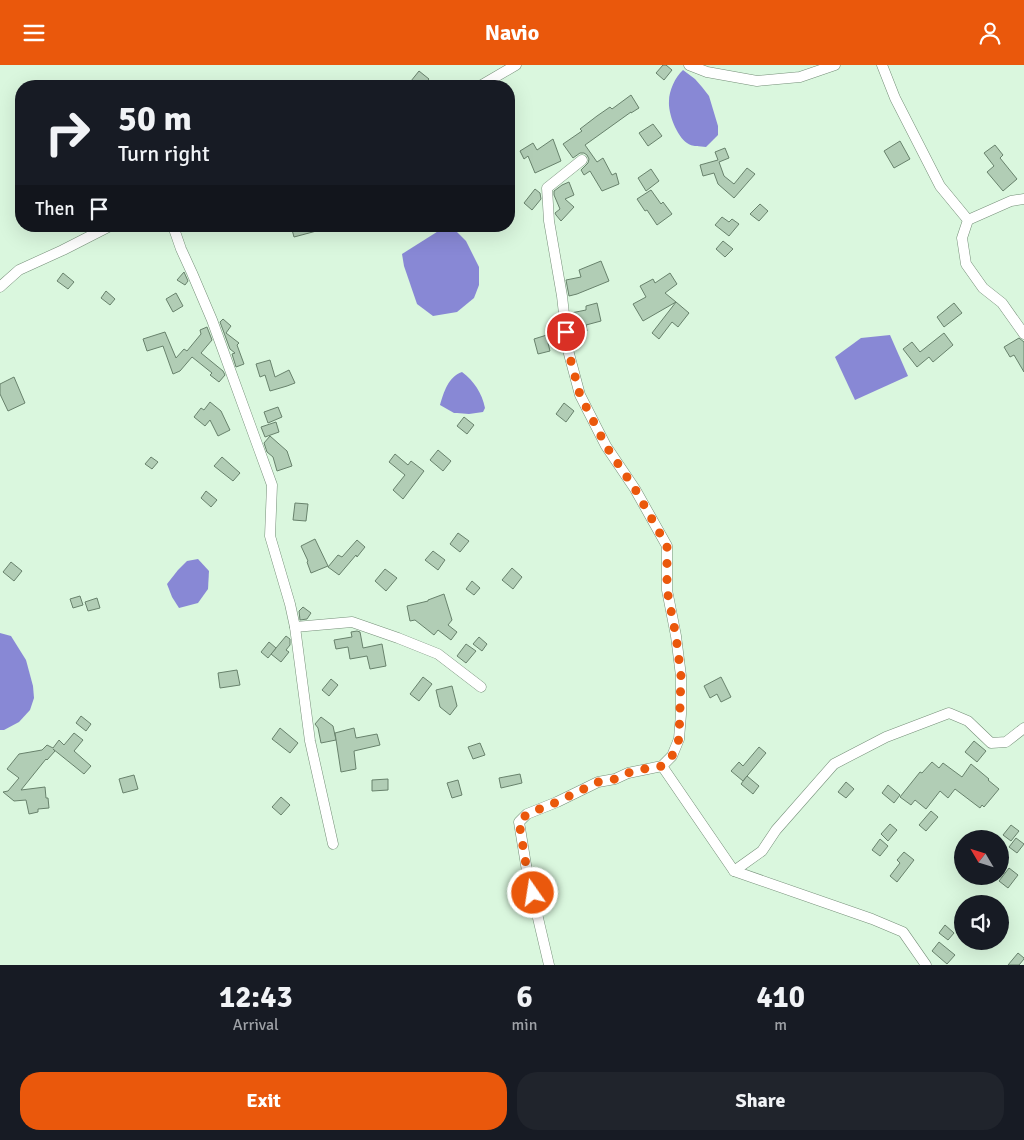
<!DOCTYPE html>
<html lang="en">
<head>
<meta charset="utf-8">
<style>
  body { margin:0; font-family:Signika,sans-serif; background:#20242c; color:#f1f3f6; height:100vh; display:flex; flex-direction:column; font-size:19px; white-space:nowrap }
  * { box-sizing:border-box; margin:0 }
  p { font-size:16px; color:#9ea1a6 }
  .icon { flex:none; width:28px; height:28px; fill:none; stroke:currentColor; stroke-width:2; stroke-linecap:round; stroke-linejoin:round }
  .map { position:relative; height:900px; overflow:hidden }
  .side { display:flex; flex-direction:column; background:#171b24; flex:1 }
  .side>* { flex:none }
  .banner { position:absolute; left:15px; top:15px; width:500px; height:152px; border-radius:20px; box-shadow:0 5px 20px #0002; background:#171b24; color:#f1f3f6; overflow:hidden }
  .needle { width:32px; rotate:308deg }
  .tools { position:absolute; left:954px; top:765px; display:grid; gap:10px }
  .tools a { display:grid; place-items:center; width:55px; height:55px; border-radius:50%; background:#171b24; box-shadow:0 5px 20px #0002; font-size:25px }
  .pin { position:absolute; display:grid; place-items:center; width:42px; height:42px; color:#fff; margin:-21px; border:2px solid #fff; border-radius:50%; box-shadow:0 1px 5px #0007 }
  .me { position:absolute; width:55px; margin:-28px; rotate:347deg; stroke-linejoin:round; filter:drop-shadow(0 0 4px #0008) }
  .turn { display:flex; align-items:center; gap:18px; height:105px; padding:0 20px; font-size:22px }
  .turn .icon { width:65px; height:65px; stroke-width:2.5 }
  .turn b { display:block; font-size:35px; line-height:42px }
  .then { display:flex; align-items:center; height:48px; padding:0 20px; background:#0003; gap:10px; font-size:19px }
  .eta { display:flex; justify-content:space-evenly; align-items:center; height:85px; text-align:center }
  .eta b { font-size:30px; font-weight:800; line-height:35px }
  .cta { display:flex; gap:10px; margin-top:auto; padding:10px 20px }
  .cta a { flex:1; height:58px; border-radius:20px; background:#ea580c; color:#fff; font-size:20px; font-weight:800; line-height:58px; text-align:center }
  .cta a+a { background:#20242c; color:#f1f3f6 }
  header { display:flex; justify-content:space-between; align-items:center; height:65px; padding:0 20px; background:#ea580c; color:#fff; font-size:22px; font-weight:800 }
  .map>svg:first-child { display:block }
  .water { fill:#8888d5 }
  .building { fill:#b1cdb5; stroke:#68826c }
  .lines { fill:none; stroke-linecap:round; stroke-linejoin:round }
  .minor-casing { stroke:#758f78; stroke-width:11 }
  .minor { stroke:#fff; stroke-width:10 }
  .route { stroke:#ea580c; stroke-width:9; stroke-dasharray:0 16.2 }
</style>
</head>
<body>
<header><svg class="icon" aria-label="menu" viewBox="0 0 24 24"><path d="M4 6h16M4 12h16M4 18h16"/></svg>Navio<svg class="icon" aria-label="person" viewBox="0 0 24 24"><circle cx="12" cy="8" r="4"/><path d="M4 21q1-7 8-7t8 7"/></svg></header>
<div class="map">
<svg width="1024" height="900" viewBox="0 0 1024 900">
  <rect width="100%" height="100%" fill="#daf7de"/>
  <g class="water">
    <path d="M 683,5 L 695,14 L 702,22 L 709,31 L 718,61 L 718,70 L 706,82 C 700,81 692,82 687,78 C 677,71 668,49 669,36 C 669,26 675,12 683,5 Z"/>
    <path d="M 449,162 L 457,167 L 466,176 L 479,202 L 479,220 L 474,233 L 457,247 L 433,251 L 417,239 L 404,201 L 402,189 L 440,165 Z"/>
    <path d="M 890,270 L 908,311 L 855,335 L 835,292 L 861,273 Z"/>
    <path d="M 462,307 C 474,316 482,328 485,343 L 483,347 L 469,349 L 457,348 L 454,348 L 440,340 C 444,327 448,312 462,307 Z"/>
    <path d="M 198,494 L 209,506 L 208,524 L 198,538 L 179,543 L 172,532 L 167,519 L 178,505 L 187,496 Z"/>
    <path d="M 0,568 L 11,571 L 26,595 L 33,621 L 34,633 L 30,645 L 19,657 L 4,665 L 0,665 Z"/>
  </g>
  <g class="building">
    <path d="M 663,0 L 666,0 L 672,5 L 664,15 L 656,8 Z"/>
    <path d="M 419,6 L 429,14 L 423,21 L 407,21 Z"/>
    <path d="M 631,30 L 639,43 L 631,48 L 631,47 L 585,80 L 597,97 L 603,93 L 612,110 L 616,108 L 619,119 L 602,126 L 590,106 L 584,110 L 581,105 L 588,98 L 589,94 L 587,90 L 584,88 L 580,88 L 573,93 L 563,79 L 582,66 L 580,64 L 597,51 L 610,42 L 612,44 Z"/>
    <path d="M 653,59 L 662,71 L 648,81 L 639,68 Z"/>
    <path d="M 553,74 L 561,96 L 535,108 L 528,91 L 524,94 L 520,86 L 533,78 L 537,85 Z"/>
    <path d="M 900,76 L 910,94 L 894,103 L 884,86 Z"/>
    <path d="M 995,80 L 1003,90 L 1000,93 L 1017,114 L 1003,126 L 987,107 L 994,101 L 984,88 Z"/>
    <path d="M 725,83 L 729,93 L 719,97 L 724,111 L 734,119 L 747,103 L 755,109 L 734,133 L 718,119 L 714,108 L 703,111 L 700,100 L 718,95 L 715,87 Z"/>
    <path d="M 651,104 L 659,116 L 646,126 L 638,113 Z"/>
    <path d="M 569,117 L 574,130 L 565,134 L 574,142 L 561,156 L 556,150 L 555,148 L 560,144 L 554,130 L 554,126 L 562,120 Z"/>
    <path d="M 535,124 L 540,128 L 541,134 L 532,145 L 524,138 Z"/>
    <path d="M 651,125 L 661,139 L 663,137 L 672,149 L 657,160 L 647,145 L 645,146 L 637,134 Z"/>
    <path d="M 760,139 L 768,146 L 759,156 L 750,149 Z"/>
    <path d="M 722,152 L 729,157 L 732,154 L 739,159 L 729,171 L 715,160 Z"/>
    <path d="M 291,161 L 324,161 L 324,164 L 294,172 Z"/>
    <path d="M 723,176 L 733,184 L 725,192 L 716,184 Z"/>
    <path d="M 601,196 L 609,216 L 577,229 L 569,231 L 566,215 L 581,212 L 579,205 Z"/>
    <path d="M 184,207 L 188,216 L 185,220 L 177,215 Z"/>
    <path d="M 63,208 L 74,217 L 68,224 L 57,216 Z"/>
    <path d="M 670,208 L 677,219 L 665,228 L 676,237 L 643,256 L 633,239 L 646,232 L 640,221 L 653,214 L 655,218 Z"/>
    <path d="M 106,226 L 115,234 L 110,240 L 101,233 Z"/>
    <path d="M 176,228 L 183,241 L 173,247 L 166,234 Z"/>
    <path d="M 676,237 L 689,248 L 678,262 L 672,257 L 659,274 L 652,268 Z"/>
    <path d="M 597,238 L 601,256 L 586,260 L 587,266 L 573,270 L 571,248 L 586,245 L 586,241 Z"/>
    <path d="M 954,238 L 962,248 L 944,262 L 937,252 Z"/>
    <path d="M 223,254 L 231,261 L 226,268 L 239,278 L 237,280 L 244,299 L 236,302 L 232,289 L 235,288 L 230,284 L 220,257 Z"/>
    <path d="M 558,258 L 560,272 L 548,278 L 550,286 L 538,289 L 534,274 L 550,269 L 547,264 Z"/>
    <path d="M 207,262 L 212,275 L 201,288 L 223,306 L 225,310 L 219,317 L 210,310 L 212,308 L 192,292 L 180,306 L 173,309 L 163,281 L 147,286 L 143,274 L 165,267 L 176,293 L 184,284 L 187,286 L 201,269 L 200,265 Z"/>
    <path d="M 944,268 L 953,280 L 933,297 L 929,292 L 917,302 L 903,284 L 912,277 L 920,287 Z"/>
    <path d="M 1019,273 L 1024,277 L 1024,307 L 1014,290 L 1010,292 L 1004,282 Z"/>
    <path d="M 270,295 L 275,312 L 289,305 L 295,318 L 287,321 L 270,326 L 265,310 L 260,312 L 256,299 Z"/>
    <path d="M 14,312 L 25,338 L 8,346 L 0,329 L 0,319 Z"/>
    <path d="M 210,337 L 221,346 L 230,365 L 218,371 L 210,355 L 205,361 L 194,352 L 201,343 L 204,345 Z"/>
    <path d="M 564,338 L 574,346 L 566,357 L 556,349 Z"/>
    <path d="M 278,342 L 282,352 L 268,358 L 264,347 Z"/>
    <path d="M 464,352 L 474,360 L 467,369 L 457,361 Z"/>
    <path d="M 276,357 L 279,367 L 265,372 L 261,362 Z"/>
    <path d="M 270,371 L 287,386 L 292,401 L 277,406 L 273,392 L 267,387 L 264,378 Z"/>
    <path d="M 438,385 L 451,396 L 443,406 L 430,395 Z"/>
    <path d="M 395,389 L 408,400 L 411,396 L 424,406 L 403,434 L 393,425 L 405,410 L 389,397 Z"/>
    <path d="M 151,392 L 158,397 L 152,404 L 145,399 Z"/>
    <path d="M 222,392 L 240,408 L 233,416 L 214,401 Z"/>
    <path d="M 206,426 L 217,435 L 211,442 L 201,433 Z"/>
    <path d="M 295,438 L 308,439 L 306,456 L 293,455 Z"/>
    <path d="M 458,468 L 469,476 L 460,487 L 450,479 Z"/>
    <path d="M 315,474 L 328,501 L 311,508 L 307,497 L 308,496 L 301,481 Z"/>
    <path d="M 357,475 L 365,482 L 357,492 L 356,490 L 339,510 L 328,502 L 338,490 L 342,492 Z"/>
    <path d="M 433,486 L 445,495 L 438,505 L 425,495 Z"/>
    <path d="M 11,497 L 22,506 L 14,516 L 3,507 Z"/>
    <path d="M 512,503 L 522,512 L 513,524 L 502,515 Z"/>
    <path d="M 385,504 L 397,513 L 386,526 L 375,516 Z"/>
    <path d="M 472,516 L 480,523 L 474,530 L 466,524 Z"/>
    <path d="M 444,529 L 452,555 L 448,560 L 457,567 L 451,575 L 438,565 L 434,570 L 415,555 L 410,556 L 407,541 L 428,536 L 428,535 Z"/>
    <path d="M 80,531 L 83,540 L 73,543 L 70,534 Z"/>
    <path d="M 97,533 L 100,543 L 88,546 L 85,537 Z"/>
    <path d="M 303,542 L 311,548 L 307,554 L 300,555 L 299,546 Z"/>
    <path d="M 357,566 L 360,567 L 363,583 L 382,579 L 386,601 L 370,604 L 367,591 L 350,594 L 348,582 L 336,584 L 334,575 L 352,572 L 351,567 Z"/>
    <path d="M 286,571 L 290,574 L 290,580 L 286,585 L 289,587 L 281,597 L 271,589 Z"/>
    <path d="M 479,572 L 487,579 L 482,586 L 473,579 Z"/>
    <path d="M 269,577 L 276,583 L 268,593 L 261,587 Z"/>
    <path d="M 466,579 L 476,586 L 466,598 L 457,591 Z"/>
    <path d="M 237,605 L 240,620 L 220,623 L 218,608 Z"/>
    <path d="M 423,612 L 432,619 L 419,636 L 410,629 Z"/>
    <path d="M 721,612 L 731,632 L 721,637 L 717,629 L 710,633 L 704,621 Z"/>
    <path d="M 331,614 L 338,620 L 329,631 L 322,625 Z"/>
    <path d="M 452,621 L 457,641 L 450,650 L 440,642 L 436,625 Z"/>
    <path d="M 81,651 L 91,659 L 86,666 L 76,658 Z"/>
    <path d="M 321,652 L 333,661 L 336,675 L 321,678 L 318,663 L 315,659 Z"/>
    <path d="M 280,663 L 298,678 L 290,688 L 272,674 Z"/>
    <path d="M 354,663 L 356,673 L 377,669 L 380,680 L 354,686 L 356,704 L 341,707 L 335,668 Z"/>
    <path d="M 74,668 L 83,675 L 74,686 L 91,701 L 84,709 L 53,684 L 55,686 L 47,695 L 46,694 L 21,725 L 45,722 L 46,733 L 48,733 L 49,743 L 38,744 L 38,747 L 29,749 L 26,735 L 14,736 L 3,727 L 8,726 L 19,713 L 7,704 L 19,689 L 42,685 L 47,680 L 53,683 L 59,675 L 64,680 Z"/>
    <path d="M 974,676 L 986,686 L 977,697 L 965,687 Z"/>
    <path d="M 480,678 L 485,690 L 473,694 L 468,682 Z"/>
    <path d="M 759,682 L 766,688 L 743,716 L 731,706 L 739,697 L 743,701 Z"/>
    <path d="M 932,697 L 939,703 L 943,698 L 962,712 L 971,699 L 989,714 L 988,715 L 999,724 L 984,742 L 982,740 L 980,743 L 955,724 L 948,733 L 940,726 L 926,744 L 915,735 L 911,740 L 900,732 L 920,707 L 922,708 Z"/>
    <path d="M 520,709 L 522,718 L 501,723 L 499,713 Z"/>
    <path d="M 134,710 L 138,724 L 123,728 L 119,714 Z"/>
    <path d="M 747,711 L 759,721 L 753,729 L 741,719 Z"/>
    <path d="M 388,714 L 388,725 L 372,726 L 372,715 Z"/>
    <path d="M 458,715 L 462,730 L 452,733 L 447,718 Z"/>
    <path d="M 846,717 L 854,724 L 846,733 L 838,727 Z"/>
    <path d="M 888,720 L 900,730 L 894,738 L 882,728 Z"/>
    <path d="M 281,732 L 290,740 L 281,750 L 272,742 Z"/>
    <path d="M 931,746 L 938,752 L 926,766 L 919,760 Z"/>
    <path d="M 890,759 L 897,765 L 888,776 L 881,769 Z"/>
    <path d="M 1011,760 L 1019,766 L 1011,776 L 1003,770 Z"/>
    <path d="M 1016,773 L 1024,779 L 1017,788 L 1009,782 Z"/>
    <path d="M 880,774 L 888,781 L 880,791 L 872,785 Z"/>
    <path d="M 904,787 L 914,795 L 897,817 L 890,811 L 900,798 L 897,795 Z"/>
    <path d="M 1009,803 L 1018,810 L 1008,823 L 999,816 Z"/>
    <path d="M 945,860 L 954,868 L 948,875 L 939,868 Z"/>
    <path d="M 939,877 L 955,890 L 947,899 L 932,886 Z"/>
    <path d="M 1018,888 L 1024,893 L 1024,894 L 1019,900 L 1008,900 Z"/>
  </g>
  <g class="lines">
    <defs>
      <g id="minor">
        <path d="M 689,0 L 707,7 L 757,16 L 800,12 L 835,0"/>
        <path d="M 882,0 L 895,33 L 940,121 L 968,155 L 962,173 L 966,199 L 983,223 L 1002,238 L 1024,269"/>
        <path d="M 480,21 L 516,0"/>
        <path d="M 968,155 L 1011,136 L 1024,134"/>
        <path d="M 173,161 L 181,184 L 192,208 L 212,255 L 272,420 L 270,471 L 290,539 L 295,562 L 310,676 L 333,779"/>
        <path d="M 0,222 L 19,205 L 63,185 L 110,161"/>
        <path d="M 295,562 L 352,557 L 398,573 L 438,589 L 481,622"/>
        <path d="M 662,701 L 734,806 L 872,854 L 903,867 L 926,900"/>
        <path d="M 734,806 L 762,786 L 776,765 L 834,699 L 886,672 L 949,648 L 968,656 L 991,678 L 1006,677 L 1024,663"/>
        <path d="M 549,900 L 527,806 L 519,757 L 527,749 L 557,737 L 598,717 L 615,714 L 628,708 L 662,701 L 672,691 L 679,674 L 681,649 L 681,611 L 676,571 L 667,525 L 667,481 L 635,424 L 606,381 L 580,330 L 568,285 L 562,231 L 549,156 L 547,123 L 582,95"/>
      </g>
    </defs>
    <use href="#minor" class="minor-casing"/>
    <use href="#minor" class="minor"/>
  </g>
  <g class="lines">
    <path class="route" d="M 533,828 L 527,806 L 519,757 L 527,749 L 557,737 L 598,717 L 615,714 L 628,708 L 638,705 L 662,701 L 672,691 L 679,674 L 681,611 L 676,571 L 667,525 L 667,481 L 635,424 L 606,381 L 580,330 L 568,285 L 566,267"/>
  </g>
</svg>
<div class="tools">
<a><svg class="needle" viewBox="-14 -14 28 28"><path d="M0-13l5 13h-10z" fill="#e53935"/><path d="M0 13l5-13h-10z" fill="#9ea1a6"/></svg></a>
<a><svg class="icon" aria-label="sound" viewBox="0 0 24 24"><path d="M4 9h4l5-4v14l-5-4H4zM17 9q2 3 0 6"/></svg></a>
</div>
<div class="pin" style="left:566px;top:267px;background:#d93025"><svg class="icon" aria-label="arrive" viewBox="0 0 24 24"><path d="M6 21V4h12l-3 4 3 4H6"/></svg></div>
<svg class="me" style="left:533px;top:828px" viewBox="-20 -20 40 40"><circle r="17" fill="#ea580c" stroke="#fff" stroke-width="3"/><path d="M0-11L8 9 0 5-8 9z" fill="#fff"/></svg>
<div class="banner">
<div class="turn"><svg class="icon" aria-label="right" viewBox="0 0 24 24"><path d="M7 20v-9h11M14 6l5 5-5 5"/></svg><div><b>50 m</b>Turn right</div></div>
<div class="then">Then<svg class="icon" aria-label="arrive" viewBox="0 0 24 24"><path d="M6 21V4h12l-3 4 3 4H6"/></svg></div>
</div>
</div>
<section class="side">
<div class="eta">
<div><b>12:43</b><p>Arrival</p></div>
<div><b>6</b><p>min</p></div>
<div><b>410</b><p>m</p></div>
</div>
<div class="cta"><a>Exit</a><a>Share</a></div>
</section>
</body>
</html>
